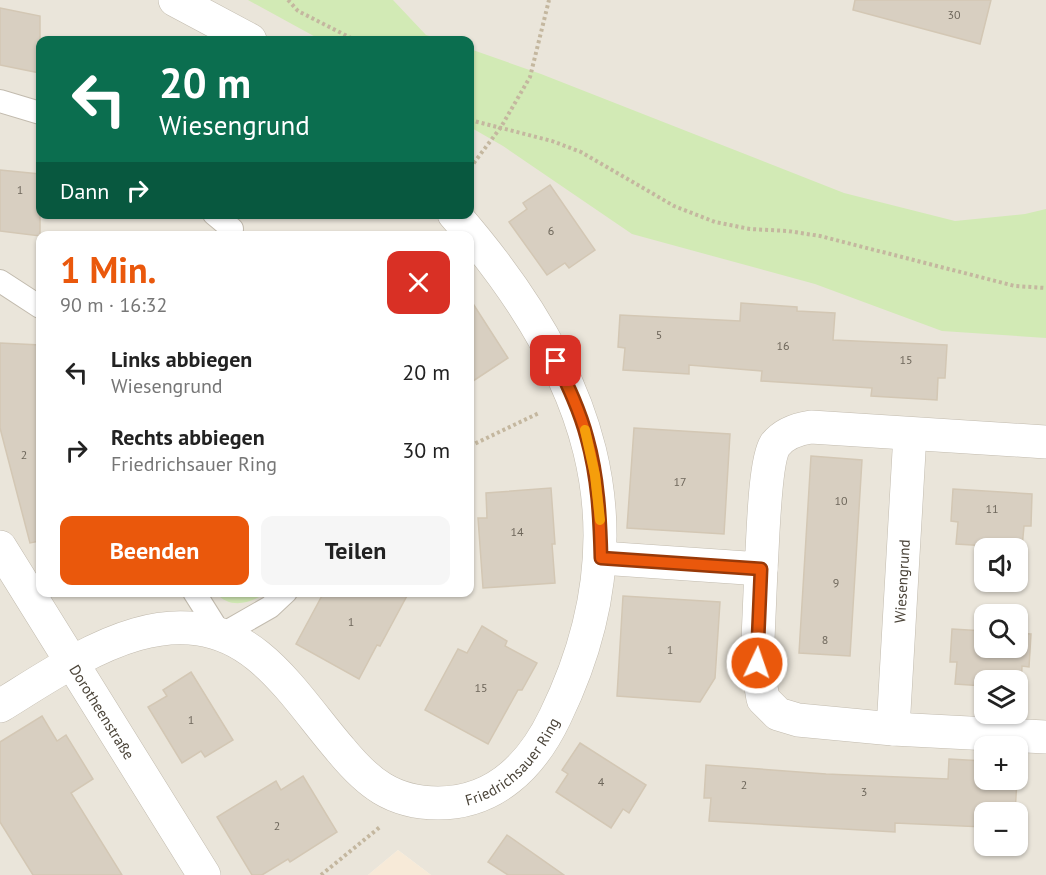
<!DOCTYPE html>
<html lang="de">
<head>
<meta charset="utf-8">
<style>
  body { margin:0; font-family:"PT Sans",sans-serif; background:#f6f6f6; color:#222; height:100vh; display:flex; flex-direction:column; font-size:22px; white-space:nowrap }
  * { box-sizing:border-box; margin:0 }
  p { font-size:20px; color:#767676 }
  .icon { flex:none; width:33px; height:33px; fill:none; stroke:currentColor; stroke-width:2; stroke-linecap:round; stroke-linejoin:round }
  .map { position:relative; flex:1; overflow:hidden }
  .side { position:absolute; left:36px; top:231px; width:438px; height:366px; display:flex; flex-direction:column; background:#fff; border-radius:12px; box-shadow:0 2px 4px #0004 }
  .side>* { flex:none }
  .hud { position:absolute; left:36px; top:36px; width:438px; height:183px; border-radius:12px; box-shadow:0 2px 4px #0004; background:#0b6e4f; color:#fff; overflow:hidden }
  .fabs { position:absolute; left:974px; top:538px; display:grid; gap:12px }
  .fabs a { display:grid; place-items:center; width:54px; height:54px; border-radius:12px; background:#fff; box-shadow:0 2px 4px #0004; font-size:30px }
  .pin { position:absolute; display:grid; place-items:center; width:51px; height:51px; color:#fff; margin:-26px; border-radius:12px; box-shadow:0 3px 9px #0006 }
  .me { position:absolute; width:66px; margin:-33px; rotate:3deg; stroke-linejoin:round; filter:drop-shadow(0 0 4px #0008) }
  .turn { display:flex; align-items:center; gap:21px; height:126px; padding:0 24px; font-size:27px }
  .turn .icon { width:78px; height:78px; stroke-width:2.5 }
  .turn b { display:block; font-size:42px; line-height:51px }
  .then { display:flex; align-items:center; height:57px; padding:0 24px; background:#0003; gap:12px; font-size:22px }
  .round { display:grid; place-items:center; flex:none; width:63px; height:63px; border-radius:12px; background:#f6f6f6 }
  .head { display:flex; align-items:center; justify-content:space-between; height:102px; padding:0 24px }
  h1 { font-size:36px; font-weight:600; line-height:45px; color:#ea580c }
  .cta { display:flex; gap:12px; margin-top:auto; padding:12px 24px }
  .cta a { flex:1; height:69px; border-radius:12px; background:#ea580c; color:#fff; font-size:24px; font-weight:600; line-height:69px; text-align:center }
  .cta a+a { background:#f6f6f6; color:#222 }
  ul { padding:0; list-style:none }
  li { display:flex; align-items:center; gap:18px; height:78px; padding:0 24px }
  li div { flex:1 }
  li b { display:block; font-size:22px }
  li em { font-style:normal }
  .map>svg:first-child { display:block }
  .residential { fill:#eae5da; fill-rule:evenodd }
  .commercial { fill:#f7ead8 }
  .green { fill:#d2eab5 }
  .building { fill:#d8cfc1; stroke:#d3c7b4; stroke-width:1.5 }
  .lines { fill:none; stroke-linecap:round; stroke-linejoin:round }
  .lane-casing { stroke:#c2bbae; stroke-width:24 }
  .street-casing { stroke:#c2bbae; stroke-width:34 }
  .path { stroke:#c4b79f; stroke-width:4; stroke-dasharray:3 3; stroke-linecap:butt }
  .lane { stroke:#fff; stroke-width:22 }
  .street { stroke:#fff; stroke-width:33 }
  .route-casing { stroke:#983908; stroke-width:15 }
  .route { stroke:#ea580c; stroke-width:10 }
  .slow { stroke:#f59e0b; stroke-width:10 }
  .labels { text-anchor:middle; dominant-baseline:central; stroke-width:5; stroke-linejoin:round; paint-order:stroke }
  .number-label { font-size:12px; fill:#6e675b }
  .street-label { font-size:15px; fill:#4b4439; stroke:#fff }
</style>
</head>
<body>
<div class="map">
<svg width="1046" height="875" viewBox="0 0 1046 875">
  <rect width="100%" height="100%" fill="#f6f3ec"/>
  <path class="residential" d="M 0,0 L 1046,0 L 1046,875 L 431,875 L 398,850 L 368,875 L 0,875 ZM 40,40 L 470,40 L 470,214 L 40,214 ZM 40,236 L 470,236 L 470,592 L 40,592 ZM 984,549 L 1017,549 L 1017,582 L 984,582 ZM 984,615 L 1017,615 L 1017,648 L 984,648 ZM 984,681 L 1017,681 L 1017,714 L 984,714 ZM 984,747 L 1017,747 L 1017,780 L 984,780 ZM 984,813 L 1017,813 L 1017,846 L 984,846 Z"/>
  <path class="commercial" d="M 398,850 L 431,875 L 368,875 Z"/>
  <g class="green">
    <path d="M 248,0 L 393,0 L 426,35 L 443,40 L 321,40 Z"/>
    <path d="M 470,49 L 541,74 L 844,193 L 955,221 L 1025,214 L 1046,209 L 1046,338 L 942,331 L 815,284 L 632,234 L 503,146 L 470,127 Z"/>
    <path d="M 216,593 L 266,593 C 249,604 230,609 216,593 Z"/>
  </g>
  <g class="building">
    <path d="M 855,0 L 991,0 L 980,44 L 853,10 Z"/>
    <path d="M 0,8 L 40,16 L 40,73 L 0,65 Z"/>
    <path d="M 0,170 L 40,174 L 40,236 L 0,231 Z"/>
    <path d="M 550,185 L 595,250 L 569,268 L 565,263 L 547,275 L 509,222 L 527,209 L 523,203 Z"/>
    <path d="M 470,299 L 508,358 L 470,383 Z"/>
    <path d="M 741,303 L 797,307 L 797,311 L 835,313 L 833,340 L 947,345 L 945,378 L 938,378 L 937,400 L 871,396 L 872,388 L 761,381 L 762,371 L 689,365 L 689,374 L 623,370 L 625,348 L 618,347 L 620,315 L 740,321 Z"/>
    <path d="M 0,343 L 40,345 L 40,541 L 30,543 L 0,428 Z"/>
    <path d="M 634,428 L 730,434 L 724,534 L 627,528 Z"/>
    <path d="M 811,456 L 862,460 L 850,656 L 799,653 Z"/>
    <path d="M 551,488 L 555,544 L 552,544 L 555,583 L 483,588 L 478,518 L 487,518 L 486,493 Z"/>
    <path d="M 953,489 L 1032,494 L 1031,526 L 1024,526 L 1022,548 L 956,544 L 958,522 L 951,521 Z"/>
    <path d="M 324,592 L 409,592 L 380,646 L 377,645 L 359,679 L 296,644 Z"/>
    <path d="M 623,596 L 720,602 L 715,678 L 700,702 L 617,696 Z"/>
    <path d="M 482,626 L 507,641 L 505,646 L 537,663 L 522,690 L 518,690 L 488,744 L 425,710 L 458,649 L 467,653 Z"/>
    <path d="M 952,629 L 984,631 L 984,648 L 1017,648 L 1017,633 L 1031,634 L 1029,667 L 1022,666 L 1021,688 L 1017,688 L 1017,681 L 984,681 L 984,686 L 955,684 L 957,662 L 950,662 Z"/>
    <path d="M 191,672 L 233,740 L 205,757 L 201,751 L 182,763 L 148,707 L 167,696 L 163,690 Z"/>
    <path d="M 42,716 L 57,741 L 66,735 L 93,779 L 71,793 L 122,875 L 33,875 L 0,822 L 0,742 Z"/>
    <path d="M 580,743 L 646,785 L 629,813 L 623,809 L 611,828 L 556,792 L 568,774 L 562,770 Z"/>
    <path d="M 949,759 L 984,761 L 984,780 L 1017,780 L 1015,813 L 984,813 L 984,827 L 895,823 L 895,832 L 709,821 L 711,798 L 704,798 L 706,765 L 826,774 L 948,779 Z"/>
    <path d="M 303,776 L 337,832 L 290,862 L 288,859 L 262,875 L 252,875 L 217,817 L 276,781 L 281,790 Z"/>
    <path d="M 507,835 L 564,875 L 508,875 L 488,862 Z"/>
  </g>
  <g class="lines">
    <defs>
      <g id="lane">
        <path d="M 0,101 L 40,113"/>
        <path d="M 214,214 L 232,229"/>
        <path d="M 0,281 L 40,307"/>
        <path d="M 194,592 L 221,635 L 270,607 L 286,592"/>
      </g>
      <g id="street">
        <path d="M 175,0 L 250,40"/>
        <path id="s1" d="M 0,547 L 204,875"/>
        <path d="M 601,558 L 761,569 C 763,544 764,463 775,445 C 784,433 798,429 811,427 L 1046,442"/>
        <path d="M 761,569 L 757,663 L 763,699 L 778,714 L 798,720 L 893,729 L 1046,737"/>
        <path id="s2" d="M 0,706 C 75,660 173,587 258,656 C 289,681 314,719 340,749 C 367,782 392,803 438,803 C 495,803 532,765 555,717 C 649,525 587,366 454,214"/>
        <path id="s3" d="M 893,729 L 910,434"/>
      </g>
    </defs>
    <use href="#lane" class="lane-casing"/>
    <use href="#street" class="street-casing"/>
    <g class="path">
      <path d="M 288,0 L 298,11 L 355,40"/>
      <path d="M 470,120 L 552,141 L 581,152 L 674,206 L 715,222 L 750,229 L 788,231 L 820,236 L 1015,286 L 1046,288"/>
      <path d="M 470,168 L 501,127 L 530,77 L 549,0"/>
      <path d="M 470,446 L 539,413"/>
      <path d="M 321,875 L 380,827"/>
    </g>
    <use href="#lane" class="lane"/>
    <use href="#street" class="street"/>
  </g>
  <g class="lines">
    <defs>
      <path id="route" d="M 556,361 C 568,386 580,411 587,438 C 598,477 600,518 601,558 L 761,569 L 757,663"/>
    </defs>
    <use href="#route" class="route-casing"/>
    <use href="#route" class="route"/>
    <path class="slow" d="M 585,430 L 595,475 L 600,520"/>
  </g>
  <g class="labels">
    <g class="number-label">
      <text x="954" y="14">30</text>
      <text x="20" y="189">1</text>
      <text x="551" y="230">6</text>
      <text x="659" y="334">5</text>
      <text x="783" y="345">16</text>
      <text x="906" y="359">15</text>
      <text x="24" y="454">2</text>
      <text x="680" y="481">17</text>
      <text x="841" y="500">10</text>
      <text x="992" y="508">11</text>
      <text x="517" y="531">14</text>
      <text x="836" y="582">9</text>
      <text x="351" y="621">1</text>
      <text x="825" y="639">8</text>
      <text x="670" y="649">1</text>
      <text x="481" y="687">15</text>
      <text x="191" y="719">1</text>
      <text x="601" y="781">4</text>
      <text x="744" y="784">2</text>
      <text x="864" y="791">3</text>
      <text x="277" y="825">2</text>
    </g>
    <g class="street-label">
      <text stroke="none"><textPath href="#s3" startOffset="148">Wiesengrund</textPath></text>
      <text stroke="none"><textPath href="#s1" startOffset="194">Dorotheenstraße</textPath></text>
      <text stroke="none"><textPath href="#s2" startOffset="614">Friedrichsauer Ring</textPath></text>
    </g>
  </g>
</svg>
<div class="fabs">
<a><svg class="icon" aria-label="sound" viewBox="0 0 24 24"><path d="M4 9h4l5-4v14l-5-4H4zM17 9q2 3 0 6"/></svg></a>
<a><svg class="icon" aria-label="search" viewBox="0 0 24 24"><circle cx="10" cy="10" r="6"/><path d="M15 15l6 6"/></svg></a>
<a><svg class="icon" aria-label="layers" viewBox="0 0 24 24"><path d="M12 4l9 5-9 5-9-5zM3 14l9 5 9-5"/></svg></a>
<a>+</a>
<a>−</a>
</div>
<div class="pin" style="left:556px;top:361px;background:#d93025"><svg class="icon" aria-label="arrive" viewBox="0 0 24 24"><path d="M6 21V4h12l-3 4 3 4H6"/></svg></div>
<svg class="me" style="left:757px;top:663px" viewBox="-20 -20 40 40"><circle r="17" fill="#ea580c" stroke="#fff" stroke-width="3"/><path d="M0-11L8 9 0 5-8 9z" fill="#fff"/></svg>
<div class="hud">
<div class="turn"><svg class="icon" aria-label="left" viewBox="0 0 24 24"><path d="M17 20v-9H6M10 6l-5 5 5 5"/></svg><div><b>20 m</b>Wiesengrund</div></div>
<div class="then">Dann<svg class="icon" aria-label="right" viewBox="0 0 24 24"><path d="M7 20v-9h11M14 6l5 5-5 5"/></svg></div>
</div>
<section class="side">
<div class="head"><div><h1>1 Min.</h1><p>90 m · 16:32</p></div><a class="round" style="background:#d93025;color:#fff"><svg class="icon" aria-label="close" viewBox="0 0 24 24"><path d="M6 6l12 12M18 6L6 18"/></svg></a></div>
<ul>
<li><svg class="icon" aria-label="left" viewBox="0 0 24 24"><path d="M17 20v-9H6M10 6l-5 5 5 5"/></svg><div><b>Links abbiegen</b><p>Wiesengrund</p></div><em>20 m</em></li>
<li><svg class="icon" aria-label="right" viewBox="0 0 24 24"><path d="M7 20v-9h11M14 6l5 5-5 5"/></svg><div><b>Rechts abbiegen</b><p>Friedrichsauer Ring</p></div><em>30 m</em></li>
</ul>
<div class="cta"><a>Beenden</a><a>Teilen</a></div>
</section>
</div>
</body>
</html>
